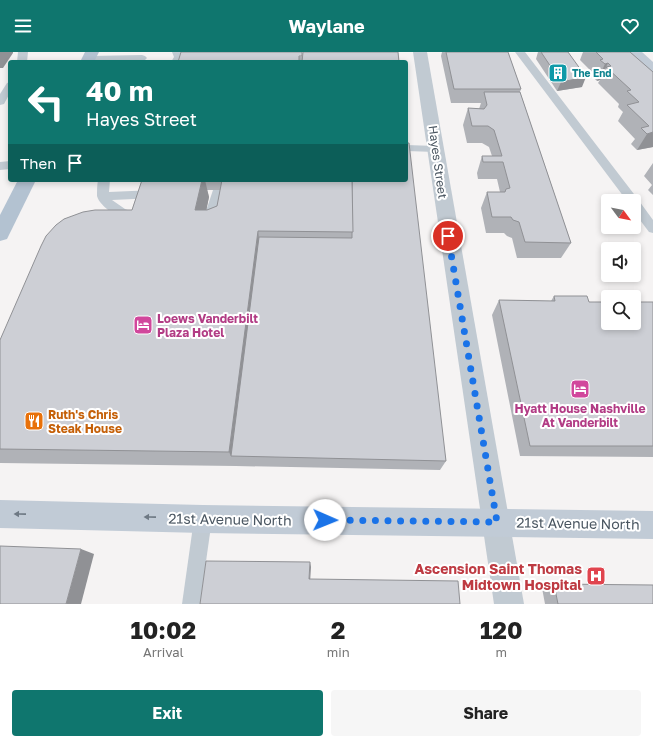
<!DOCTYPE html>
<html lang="en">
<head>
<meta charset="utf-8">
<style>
  body { margin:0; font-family:"Golos Text",sans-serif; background:#f6f6f6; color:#222; height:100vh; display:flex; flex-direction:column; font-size:15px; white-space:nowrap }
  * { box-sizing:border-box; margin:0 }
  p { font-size:13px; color:#767676 }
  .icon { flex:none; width:22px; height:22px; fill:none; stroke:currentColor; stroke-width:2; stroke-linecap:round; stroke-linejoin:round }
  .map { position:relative; height:552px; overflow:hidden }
  .sheet { display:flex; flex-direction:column; background:#fff; flex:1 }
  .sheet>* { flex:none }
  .hud { position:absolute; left:8px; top:8px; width:400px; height:122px; border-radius:4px; box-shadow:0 2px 6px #0003; background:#0f766e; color:#fff; overflow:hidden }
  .needle { width:26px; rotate:122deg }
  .controls { position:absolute; left:601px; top:142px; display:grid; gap:8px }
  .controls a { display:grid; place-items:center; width:40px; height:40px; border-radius:4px; background:#fff; box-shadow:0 2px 6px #0003; font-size:20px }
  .pin { position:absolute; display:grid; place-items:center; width:34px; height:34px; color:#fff; margin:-17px; border:2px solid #fff; border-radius:50%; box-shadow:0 1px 4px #0007 }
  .me { position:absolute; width:44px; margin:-22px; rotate:91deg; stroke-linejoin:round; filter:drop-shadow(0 0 3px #0008) }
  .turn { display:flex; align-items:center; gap:14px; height:84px; padding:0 12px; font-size:18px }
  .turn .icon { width:52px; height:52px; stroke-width:2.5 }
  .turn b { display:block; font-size:28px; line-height:34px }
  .then { display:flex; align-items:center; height:38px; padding:0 12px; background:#0003; gap:8px; font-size:15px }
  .eta { display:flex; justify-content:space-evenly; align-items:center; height:68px; text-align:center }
  .eta b { font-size:24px; font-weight:700; line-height:28px }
  .cta { display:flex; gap:8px; margin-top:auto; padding:8px 12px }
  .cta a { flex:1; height:46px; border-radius:4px; background:#0f766e; color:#fff; font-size:16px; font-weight:700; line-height:46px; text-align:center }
  .cta a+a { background:#f6f6f6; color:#222 }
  header { display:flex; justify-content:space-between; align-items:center; height:52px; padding:0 12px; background:#0f766e; color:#fff; font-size:18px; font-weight:700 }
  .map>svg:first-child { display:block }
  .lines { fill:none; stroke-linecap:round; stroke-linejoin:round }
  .service { fill:#c1cad2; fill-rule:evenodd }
  .minor { fill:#c1cad2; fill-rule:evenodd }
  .secondary { fill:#c1cbd6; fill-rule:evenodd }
  .primary { fill:#b3c2d1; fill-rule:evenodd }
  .wall { fill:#b0b2b7; fill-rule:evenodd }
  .shaded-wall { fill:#909195 }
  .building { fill:#cdcfd5; stroke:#909195 }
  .oneway { fill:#6e7984 }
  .route { stroke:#1a73e8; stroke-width:7; stroke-dasharray:0 12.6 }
  .labels { text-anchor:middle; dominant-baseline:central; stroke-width:4; stroke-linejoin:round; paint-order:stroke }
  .far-culture-label { font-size:10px; font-weight:bold; fill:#0d838f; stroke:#fff; text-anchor:start }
  .street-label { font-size:12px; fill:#4a5661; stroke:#fff }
  .hotel-label { font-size:12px; font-weight:bold; fill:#b23c85; stroke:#fff; text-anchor:start }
  .food-label { font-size:12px; font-weight:bold; fill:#c56008; stroke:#fff; text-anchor:start }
  .near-street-label { font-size:14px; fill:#4a5661; stroke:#fff }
  .near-health-label { font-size:14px; font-weight:bold; fill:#be3a42; stroke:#fff; text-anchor:end }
</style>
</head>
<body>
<header><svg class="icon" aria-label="menu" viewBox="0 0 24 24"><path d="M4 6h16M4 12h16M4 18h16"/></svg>Waylane<svg class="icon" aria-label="heart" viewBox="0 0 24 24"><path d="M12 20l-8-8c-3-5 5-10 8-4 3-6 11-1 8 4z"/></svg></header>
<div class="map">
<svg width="653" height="552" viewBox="0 0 653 552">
  <rect width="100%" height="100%" fill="#f5f3f3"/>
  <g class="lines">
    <g class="service">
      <path d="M 18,0 L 28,0 L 27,10 L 17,10 Z"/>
      <path d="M 172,0 L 182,0 L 184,5 L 181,10 L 171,10 L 174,5 Z"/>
      <path d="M 515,0 L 525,0 L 637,146 L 653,168 L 653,181 L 649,180 L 634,160 L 634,149 L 627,149 Z"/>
      <path d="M 142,3 L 145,4 L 147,6 L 145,8 L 89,10 L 84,7 L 89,4 Z"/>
      <path d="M 10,30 L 10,41 L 4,52 L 0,53 L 0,42 L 7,31 Z"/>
      <path d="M 406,93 L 436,94 L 440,95 L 441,97 L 440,99 L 436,100 L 406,99 Z"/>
      <path d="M 10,109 L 10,117 L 0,118 L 0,110 Z"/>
      <path d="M 98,128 L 110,128 L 109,140 L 155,138 L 159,139 L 161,142 L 159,145 L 155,146 L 112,148 L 125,157 L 138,162 L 140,165 L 138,168 C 126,172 100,156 97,144 C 97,139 97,133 98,128 Z"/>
      <path d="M 218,134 L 222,135 L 224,138 C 222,149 217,174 201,169 L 199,166 L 207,156 L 214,135 Z"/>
      <path d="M 203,458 L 209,461 L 212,467 L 200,552 L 182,552 L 194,467 L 197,461 Z"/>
    </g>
    <path class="minor" d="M 413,0 L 427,0 L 524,552 L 494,552 Z"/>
    <g class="secondary">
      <path d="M 626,0 L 642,0 L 653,10 L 653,21 L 648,20 Z"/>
      <path d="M 0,448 L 203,453 L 653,459 L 653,487 L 203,481 L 0,476 Z"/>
    </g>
    <g class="primary">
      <path d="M 85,0 L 99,0 L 94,10 L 80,10 Z"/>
      <path d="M 18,128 L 36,128 L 7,187 L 0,189 L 0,163 Z"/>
    </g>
  </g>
  <g class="wall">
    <path d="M 398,0 L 399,10 L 178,10 Z"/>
    <path d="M 442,0 L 508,0 L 521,37 L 520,40 L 571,191 L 561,206 L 517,206 L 512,186 L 507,184 L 504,181 L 486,181 L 481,156 L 487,140 L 500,140 L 497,127 L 478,127 L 477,121 L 482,104 L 492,104 L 489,95 L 482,91 L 467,91 L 463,73 L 468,56 L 479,57 L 481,51 L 451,51 L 441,4 Z"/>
    <path d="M 538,0 L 568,0 L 582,35 L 557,39 L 536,7 Z"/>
    <path d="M 583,0 L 630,0 L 653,20 L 653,95 L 637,98 L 631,92 L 635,87 L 618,69 L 623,60 L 618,55 L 619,52 L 598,31 L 600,28 L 597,29 L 592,24 L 593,21 L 580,8 Z"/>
    <path d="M 653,111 L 653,143 L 648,138 L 652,133 L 644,124 Z"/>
    <path d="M 142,128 L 406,128 L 446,409 L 440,418 L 236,414 L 0,411 L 0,288 L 132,158 ZM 207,138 L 220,138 L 217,154 L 206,158 L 209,145 Z"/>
    <path d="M 554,244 L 589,250 L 653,250 L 653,405 L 520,404 L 492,263 L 499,248 L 551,249 Z"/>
    <path d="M 554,532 L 653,552 L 545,552 L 542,536 Z"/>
  </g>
  <g class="shaded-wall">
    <path d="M 0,0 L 13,0 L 13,1 L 3,16 L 0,16 Z"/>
    <path d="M 608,11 L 600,28 L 597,29 L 605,12 Z"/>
    <path d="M 586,25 L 582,35 L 557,39 L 561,30 Z"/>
    <path d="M 653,80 L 653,95 L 637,98 L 647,82 Z"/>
    <path d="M 202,128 L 205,128 L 209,145 L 202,180 L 195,158 Z"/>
    <path d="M 258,179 L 261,201 L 231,404 L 229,400 Z"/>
    <path d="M 81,497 L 94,502 L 81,552 L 66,552 Z"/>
    <path d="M 310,510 L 311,515 L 310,531 L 309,527 Z"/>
  </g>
  <g class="building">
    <path d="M 181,0 L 302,0 L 302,4 L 299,4 L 299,10 L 178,10 Z"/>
    <path d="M 303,0 L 398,0 L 399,10 L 302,10 Z"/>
    <path d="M 446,0 L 508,0 L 521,37 L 454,37 Z"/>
    <path d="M 541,0 L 568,0 L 586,25 L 561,30 Z"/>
    <path d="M 596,0 L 630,0 L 653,20 L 653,80 L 647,82 L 641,76 L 649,74 L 627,53 L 639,50 L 627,39 L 631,38 L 606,15 L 611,14 L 608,11 L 605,12 L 600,8 L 603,7 Z"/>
    <path d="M 484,40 L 520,40 L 571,191 L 525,190 L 519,170 L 513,168 L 511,165 L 492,165 L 487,140 L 505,140 L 506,137 L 510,136 L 503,110 L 483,110 L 482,104 L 502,104 L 494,78 L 488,74 L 472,74 L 468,56 L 484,57 L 487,53 Z"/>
    <path d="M 406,91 L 409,91 L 446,409 L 231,404 L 259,185 L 352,186 L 352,128 L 406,128 Z"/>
    <path d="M 142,128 L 202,128 L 195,158 L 207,158 L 217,154 L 222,128 L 352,128 L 353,180 L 258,179 L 229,400 L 0,397 L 0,288 L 41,194 L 46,184 L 56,173 L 64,167 L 83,160 L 95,158 L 132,158 Z"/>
    <path d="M 554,244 L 587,244 L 589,250 L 608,250 L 608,271 L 634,271 L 634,250 L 653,250 L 653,394 L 530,394 L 499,248 L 555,249 Z"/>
    <path d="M 0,494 L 81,497 L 66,552 L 0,552 Z"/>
    <path d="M 206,509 L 310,510 L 309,527 L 458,529 L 460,552 L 200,552 Z"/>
    <path d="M 554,532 L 653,533 L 653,552 L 558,552 Z"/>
  </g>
  <defs><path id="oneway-solid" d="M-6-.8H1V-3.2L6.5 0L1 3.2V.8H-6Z"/></defs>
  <g class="oneway">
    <use href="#oneway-solid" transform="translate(20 462) rotate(-179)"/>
    <use href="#oneway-solid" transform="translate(150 465) rotate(-179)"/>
  </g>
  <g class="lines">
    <path class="route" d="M 325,468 L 497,470 L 448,184"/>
  </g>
  <defs>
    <symbol id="building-square" viewBox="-11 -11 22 22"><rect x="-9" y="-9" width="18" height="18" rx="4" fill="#0f9aa8" stroke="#fff"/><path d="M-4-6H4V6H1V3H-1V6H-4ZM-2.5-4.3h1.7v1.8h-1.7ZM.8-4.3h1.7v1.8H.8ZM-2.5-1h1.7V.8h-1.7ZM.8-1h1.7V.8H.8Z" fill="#fff"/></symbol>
    <symbol id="hotel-square" viewBox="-11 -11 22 22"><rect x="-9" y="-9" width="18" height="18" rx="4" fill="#d1479c" stroke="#fff"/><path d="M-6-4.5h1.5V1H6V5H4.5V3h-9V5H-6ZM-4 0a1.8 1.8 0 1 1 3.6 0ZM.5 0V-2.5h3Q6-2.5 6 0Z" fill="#fff"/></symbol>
    <symbol id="restaurant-square" viewBox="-11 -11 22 22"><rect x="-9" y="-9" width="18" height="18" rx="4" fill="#e8710a" stroke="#fff"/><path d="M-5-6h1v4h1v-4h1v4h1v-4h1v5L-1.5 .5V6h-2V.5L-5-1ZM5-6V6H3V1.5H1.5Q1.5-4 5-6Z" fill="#fff"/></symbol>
    <symbol id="hospital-square" viewBox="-11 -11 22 22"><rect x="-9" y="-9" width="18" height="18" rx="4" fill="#e0444e" stroke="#fff"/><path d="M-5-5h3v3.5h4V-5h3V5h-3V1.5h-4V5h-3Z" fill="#fff"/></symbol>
  </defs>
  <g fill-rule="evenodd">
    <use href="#building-square" x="547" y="10" width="22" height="22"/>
    <use href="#hotel-square" x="132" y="262" width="22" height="22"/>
    <use href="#hotel-square" x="569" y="326" width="22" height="22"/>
    <use href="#restaurant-square" x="23" y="358" width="22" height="22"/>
    <use href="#hospital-square" x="585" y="513" width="22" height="22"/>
  </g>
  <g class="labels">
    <g class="far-culture-label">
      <text x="572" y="21">The End</text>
    </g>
    <g class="street-label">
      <text transform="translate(438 110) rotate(82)">Hayes Street</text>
    </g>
    <g class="hotel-label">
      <text x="157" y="266">Loews Vanderbilt<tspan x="157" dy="14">Plaza Hotel</tspan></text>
      <text x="580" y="356" text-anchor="middle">Hyatt House Nashville<tspan x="580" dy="14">At Vanderbilt</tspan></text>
    </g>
    <g class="food-label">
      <text x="48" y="362">Ruth's Chris<tspan x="48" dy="14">Steak House</tspan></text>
    </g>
    <g class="near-street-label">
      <text transform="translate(230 467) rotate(1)">21st Avenue North</text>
      <text transform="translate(578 471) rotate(1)">21st Avenue North</text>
    </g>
    <g class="near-health-label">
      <text x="582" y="516">Ascension Saint Thomas<tspan x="582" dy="16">Midtown Hospital</tspan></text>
    </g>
  </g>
</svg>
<div class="controls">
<a><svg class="needle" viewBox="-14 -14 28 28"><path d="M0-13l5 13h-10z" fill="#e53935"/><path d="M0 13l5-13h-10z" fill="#767676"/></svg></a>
<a><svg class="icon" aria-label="sound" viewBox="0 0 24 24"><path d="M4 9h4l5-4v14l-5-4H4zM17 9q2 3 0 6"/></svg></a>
<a><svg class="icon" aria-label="search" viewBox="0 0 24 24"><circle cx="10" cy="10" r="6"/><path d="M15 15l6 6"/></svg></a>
</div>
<div class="pin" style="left:448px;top:184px;background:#d93025"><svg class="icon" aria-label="arrive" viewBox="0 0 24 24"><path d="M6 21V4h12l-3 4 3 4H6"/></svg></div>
<svg class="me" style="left:325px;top:468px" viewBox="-20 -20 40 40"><circle r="19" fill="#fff"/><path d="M0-13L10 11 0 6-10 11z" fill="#1a73e8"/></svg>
<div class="hud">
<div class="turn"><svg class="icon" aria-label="left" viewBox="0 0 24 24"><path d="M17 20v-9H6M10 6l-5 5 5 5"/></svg><div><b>40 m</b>Hayes Street</div></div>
<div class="then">Then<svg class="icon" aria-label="arrive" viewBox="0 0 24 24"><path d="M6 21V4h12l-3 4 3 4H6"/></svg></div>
</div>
</div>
<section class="sheet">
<div class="eta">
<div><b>10:02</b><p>Arrival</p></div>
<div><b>2</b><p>min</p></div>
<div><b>120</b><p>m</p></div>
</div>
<div class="cta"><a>Exit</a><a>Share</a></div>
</section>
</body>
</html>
